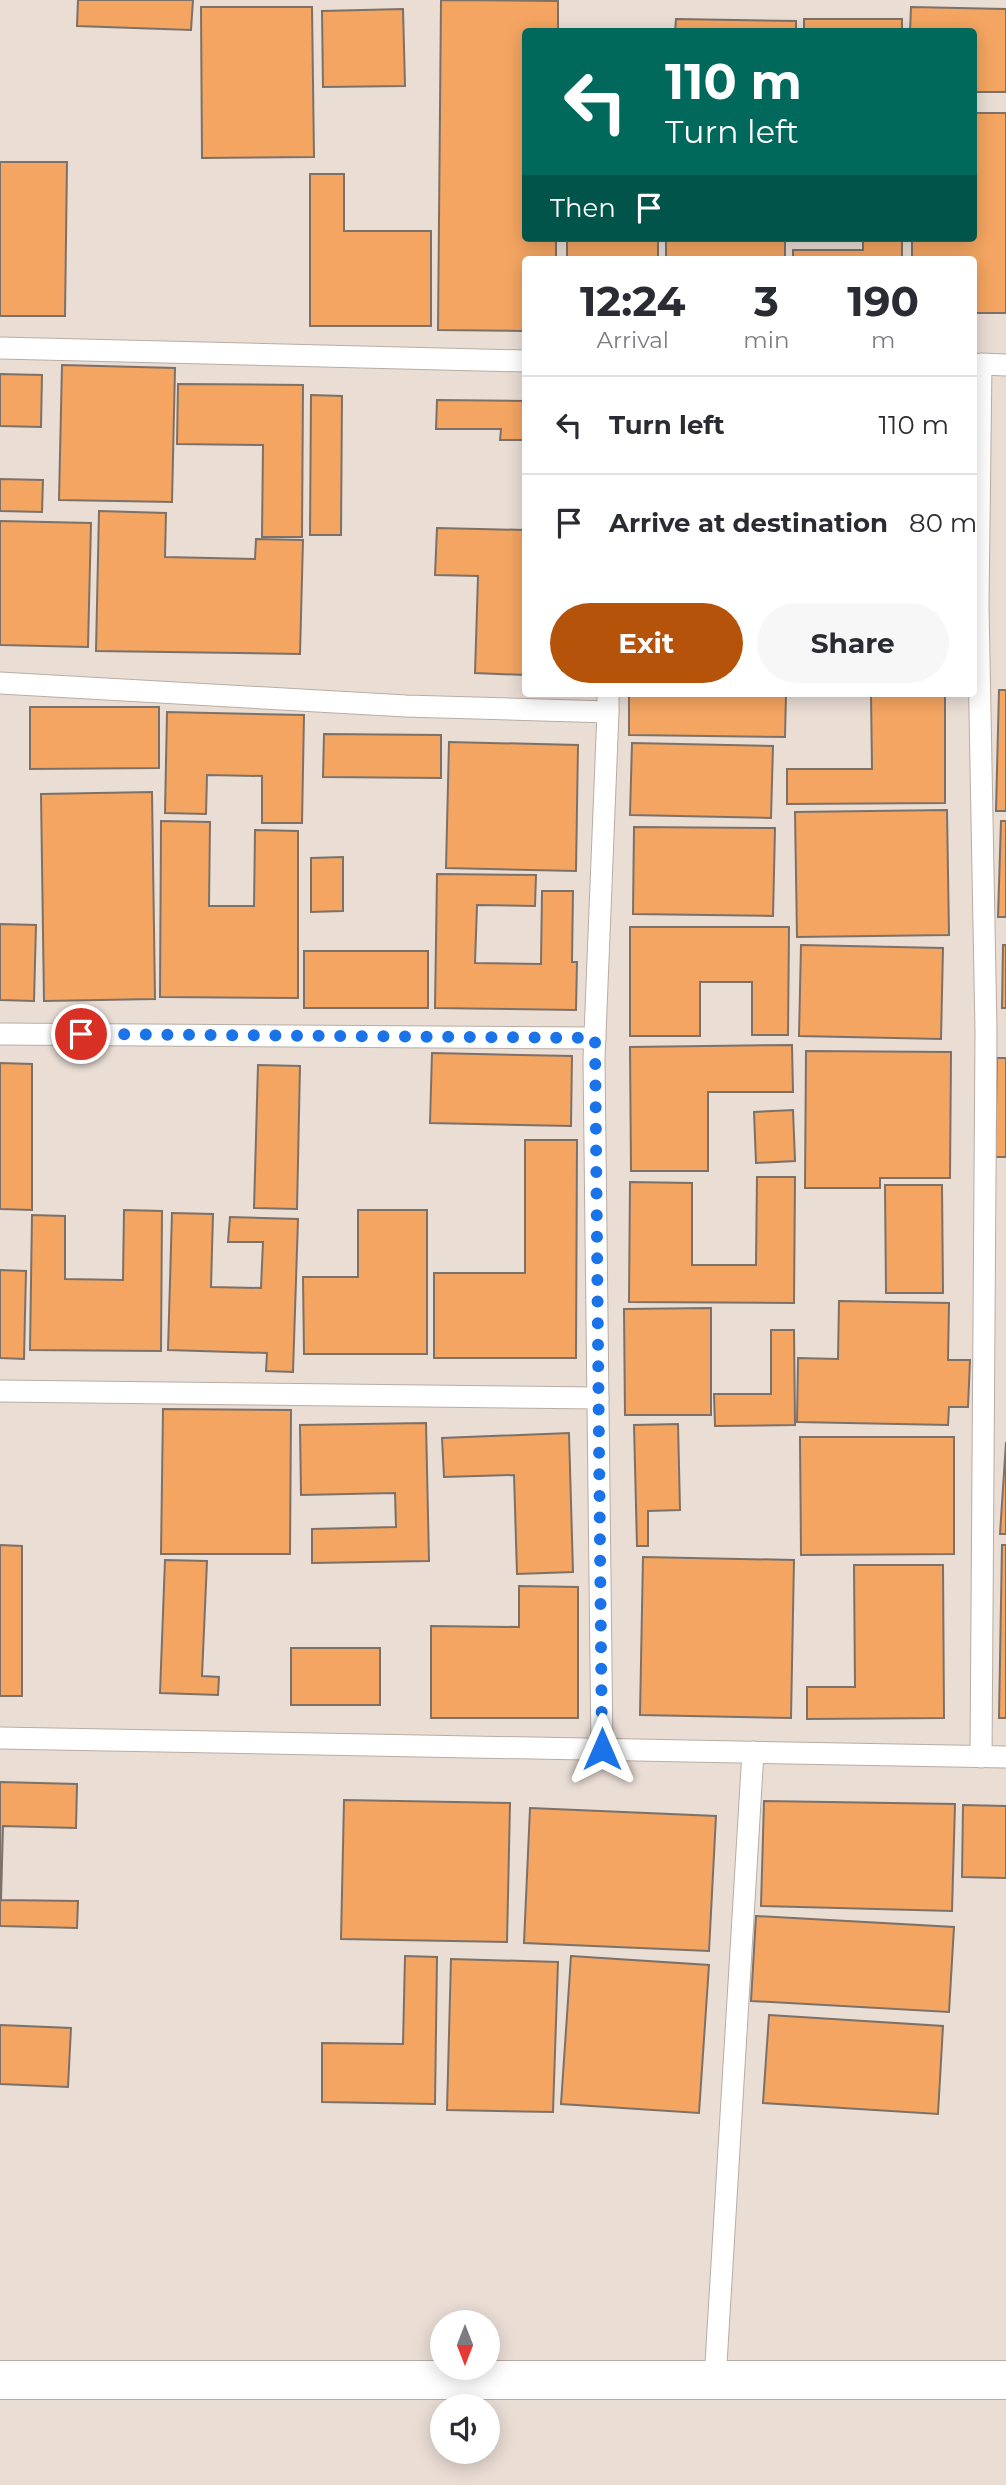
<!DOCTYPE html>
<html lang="en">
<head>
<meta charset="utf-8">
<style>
  body { margin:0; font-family:Montserrat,sans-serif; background:#f7f7f7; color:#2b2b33; height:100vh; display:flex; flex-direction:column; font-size:26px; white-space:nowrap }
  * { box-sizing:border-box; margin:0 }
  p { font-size:23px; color:#7c7c81 }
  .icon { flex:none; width:38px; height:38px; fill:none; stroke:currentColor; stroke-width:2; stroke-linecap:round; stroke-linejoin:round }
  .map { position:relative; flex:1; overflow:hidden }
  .details { position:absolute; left:522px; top:256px; width:455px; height:441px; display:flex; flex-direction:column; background:#fff; border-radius:7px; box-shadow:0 4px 18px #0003 }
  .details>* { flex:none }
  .hud { position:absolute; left:522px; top:28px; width:455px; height:214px; border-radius:7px; box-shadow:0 4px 18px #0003; background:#00695c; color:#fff; overflow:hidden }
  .needle { width:46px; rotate:180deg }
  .buttons { position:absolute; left:430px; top:2310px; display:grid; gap:14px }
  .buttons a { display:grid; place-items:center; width:70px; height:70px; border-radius:50%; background:#fff; box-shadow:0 4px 18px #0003; font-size:35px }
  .pin { position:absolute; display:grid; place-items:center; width:60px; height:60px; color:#fff; margin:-30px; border:4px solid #fff; border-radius:50%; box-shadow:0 2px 7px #0007 }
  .me { position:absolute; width:77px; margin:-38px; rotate:0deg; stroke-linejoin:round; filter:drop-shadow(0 0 5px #0008) }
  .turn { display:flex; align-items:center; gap:24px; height:147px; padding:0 28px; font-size:32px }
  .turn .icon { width:91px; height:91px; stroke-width:2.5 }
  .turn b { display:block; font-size:49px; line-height:60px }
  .then { display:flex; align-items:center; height:66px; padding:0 28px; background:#0003; gap:14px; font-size:26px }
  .eta { display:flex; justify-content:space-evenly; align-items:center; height:119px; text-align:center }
  .eta b { font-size:42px; font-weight:700; line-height:49px }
  .action { display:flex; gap:14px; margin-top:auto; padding:14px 28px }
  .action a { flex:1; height:80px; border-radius:42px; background:#b45309; color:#fff; font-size:28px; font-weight:700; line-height:80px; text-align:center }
  .action a+a { background:#f7f7f7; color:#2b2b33 }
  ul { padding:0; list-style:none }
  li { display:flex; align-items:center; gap:21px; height:98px; padding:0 28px; border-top:2px solid #e1e1e2 }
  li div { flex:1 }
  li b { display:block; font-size:26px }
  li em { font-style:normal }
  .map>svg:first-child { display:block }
  .building { fill:#f4a561; stroke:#7c7169; stroke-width:2 }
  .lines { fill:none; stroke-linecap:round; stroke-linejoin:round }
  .lane-casing { stroke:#b8ada4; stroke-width:23 }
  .street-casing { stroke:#b8ada4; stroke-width:40 }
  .lane { stroke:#fff; stroke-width:21 }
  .street { stroke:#fff; stroke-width:38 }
  .route { stroke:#1a73e8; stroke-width:12; stroke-dasharray:0 21.6 }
</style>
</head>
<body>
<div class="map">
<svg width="1006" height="2485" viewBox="0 0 1006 2485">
  <rect width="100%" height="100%" fill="#e9ddd4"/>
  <g class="building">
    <path d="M 78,0 L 193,0 L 191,30 L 77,26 Z"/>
    <path d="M 441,0 L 558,1 L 558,32 L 525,32 L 525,238 L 556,238 L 556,259 L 525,259 L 525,331 L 438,330 Z"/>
    <path d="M 201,7 L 312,7 L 314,157 L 202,158 Z"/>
    <path d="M 911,7 L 1006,9 L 1006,92 L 973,92 L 973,32 L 910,32 Z"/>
    <path d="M 403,9 L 405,86 L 323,87 L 322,11 Z"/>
    <path d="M 676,19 L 796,21 L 796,32 L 675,32 Z"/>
    <rect x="804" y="19" width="98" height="13"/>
    <path d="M 973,113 L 1006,113 L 1006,313 L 973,313 L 973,259 L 912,259 L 912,238 L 973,238 Z"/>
    <path d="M 0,162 L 67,162 L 65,316 L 0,316 Z"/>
    <path d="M 310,174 L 344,174 L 344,231 L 431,231 L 431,326 L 310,326 Z"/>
    <rect x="567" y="238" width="91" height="21"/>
    <rect x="666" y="238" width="119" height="21"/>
    <path d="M 863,238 L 902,238 L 902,259 L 793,259 L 793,250 L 863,250 Z"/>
    <path d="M 62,365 L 175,368 L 172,502 L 59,500 Z"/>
    <path d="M 0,374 L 42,375 L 41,427 L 0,426 Z"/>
    <path d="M 178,384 L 303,385 L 302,537 L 262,537 L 263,445 L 177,444 Z"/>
    <path d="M 311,395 L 342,396 L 341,535 L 310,535 Z"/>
    <path d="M 437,400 L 525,401 L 525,440 L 500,440 L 501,429 L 436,429 Z"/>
    <path d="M 0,479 L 43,480 L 42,512 L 0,511 Z"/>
    <path d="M 99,511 L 166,513 L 165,557 L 255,559 L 256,539 L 303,540 L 300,654 L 96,651 Z"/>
    <path d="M 0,521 L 91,523 L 88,647 L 0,645 Z"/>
    <path d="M 437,528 L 525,530 L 525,675 L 475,673 L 478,576 L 435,575 Z"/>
    <path d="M 999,690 L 1006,690 L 1006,811 L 996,811 Z"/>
    <path d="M 629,693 L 786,695 L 785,737 L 629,735 Z"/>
    <path d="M 871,693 L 945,693 L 945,803 L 787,804 L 787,769 L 872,769 Z"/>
    <path d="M 30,707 L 159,707 L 159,768 L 30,769 Z"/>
    <path d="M 167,712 L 304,715 L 302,823 L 262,823 L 262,776 L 207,775 L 206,814 L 165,813 Z"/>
    <path d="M 324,734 L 441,735 L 441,778 L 323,777 Z"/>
    <path d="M 449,742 L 578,745 L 576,871 L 446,868 Z"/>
    <path d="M 632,743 L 773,746 L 771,818 L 630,815 Z"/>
    <path d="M 152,792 L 155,999 L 44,1001 L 41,794 Z"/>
    <path d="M 947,810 L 949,935 L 797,937 L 795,812 Z"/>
    <path d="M 161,821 L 210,822 L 209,906 L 254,906 L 255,830 L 298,831 L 298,998 L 160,997 Z"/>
    <path d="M 1001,821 L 1006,821 L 1006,917 L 998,917 Z"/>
    <path d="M 634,827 L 775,828 L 773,916 L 633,914 Z"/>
    <path d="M 343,857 L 343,911 L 311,912 L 311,858 Z"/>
    <path d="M 437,874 L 536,875 L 535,906 L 477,905 L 475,963 L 541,964 L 542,891 L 573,891 L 572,962 L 577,962 L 576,1010 L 435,1008 Z"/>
    <path d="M 0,924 L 36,925 L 34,1001 L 0,1000 Z"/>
    <path d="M 630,927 L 789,927 L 788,1035 L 752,1035 L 752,982 L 700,982 L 700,1036 L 630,1036 Z"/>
    <path d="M 801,945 L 943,948 L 941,1039 L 799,1036 Z"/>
    <path d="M 1003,945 L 1006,945 L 1006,1008 L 1002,1008 Z"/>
    <rect x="304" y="951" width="124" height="57"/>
    <path d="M 792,1045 L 793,1092 L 708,1092 L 708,1171 L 631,1171 L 630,1047 Z"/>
    <path d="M 806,1051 L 951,1052 L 950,1178 L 880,1178 L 880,1188 L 805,1188 Z"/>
    <path d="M 432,1053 L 572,1056 L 571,1126 L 430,1123 Z"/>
    <path d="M 997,1058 L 1006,1058 L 1006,1157 L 995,1157 Z"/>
    <path d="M 0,1063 L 32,1064 L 32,1210 L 0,1209 Z"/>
    <path d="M 258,1065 L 300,1066 L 297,1209 L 254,1208 Z"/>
    <path d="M 793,1110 L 795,1161 L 756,1163 L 754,1112 Z"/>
    <path d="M 525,1140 L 577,1140 L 576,1358 L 434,1358 L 434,1273 L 525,1273 Z"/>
    <path d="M 757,1177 L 795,1177 L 794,1303 L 629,1302 L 630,1182 L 692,1183 L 692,1265 L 756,1265 Z"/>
    <path d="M 885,1185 L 942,1185 L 943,1293 L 886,1293 Z"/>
    <path d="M 124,1210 L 162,1211 L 161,1351 L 30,1350 L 32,1215 L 65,1216 L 65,1279 L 123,1280 Z"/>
    <path d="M 358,1210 L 427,1210 L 427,1354 L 304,1354 L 303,1277 L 358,1277 Z"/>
    <path d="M 172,1213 L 213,1214 L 211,1287 L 261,1288 L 263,1242 L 228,1242 L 230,1217 L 298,1219 L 293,1372 L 266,1371 L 267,1353 L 168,1350 Z"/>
    <path d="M 0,1270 L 26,1271 L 24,1359 L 0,1358 Z"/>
    <path d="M 839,1301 L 949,1303 L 948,1360 L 970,1360 L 968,1407 L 949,1407 L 948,1425 L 797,1422 L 798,1358 L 838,1359 Z"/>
    <path d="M 711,1308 L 711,1415 L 625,1415 L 624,1309 Z"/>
    <path d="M 771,1330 L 794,1330 L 795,1425 L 715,1426 L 714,1394 L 771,1394 Z"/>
    <path d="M 163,1409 L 291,1410 L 290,1554 L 161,1554 Z"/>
    <path d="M 426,1423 L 429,1561 L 312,1563 L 312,1529 L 396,1527 L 395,1493 L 301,1495 L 300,1425 Z"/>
    <path d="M 678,1424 L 680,1510 L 648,1511 L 648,1546 L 637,1546 L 634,1425 Z"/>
    <path d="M 569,1433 L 573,1572 L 517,1574 L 514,1475 L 444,1477 L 442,1438 Z"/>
    <path d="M 800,1437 L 954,1437 L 954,1554 L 801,1555 Z"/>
    <path d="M 1006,1442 L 1006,1534 L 1000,1534 Z"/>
    <path d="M 0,1545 L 22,1546 L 22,1696 L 0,1696 Z"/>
    <path d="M 1002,1545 L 1006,1545 L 1006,1718 L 999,1718 Z"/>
    <path d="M 643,1557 L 794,1560 L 791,1718 L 640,1715 Z"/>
    <path d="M 165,1560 L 207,1561 L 202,1676 L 219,1677 L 218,1695 L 160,1693 Z"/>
    <path d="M 854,1565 L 943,1565 L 944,1718 L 807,1719 L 807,1687 L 855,1687 Z"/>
    <path d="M 519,1586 L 578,1587 L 578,1718 L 431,1718 L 431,1626 L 519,1627 Z"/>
    <rect x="291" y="1648" width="89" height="57"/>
    <path d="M 0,1782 L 77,1784 L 76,1828 L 3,1826 L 1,1900 L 78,1901 L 77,1928 L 0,1926 Z"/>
    <path d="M 344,1800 L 510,1803 L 507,1942 L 341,1939 Z"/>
    <path d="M 764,1801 L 955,1804 L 952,1911 L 761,1906 Z"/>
    <path d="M 963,1805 L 1006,1806 L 1006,1878 L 962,1877 Z"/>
    <path d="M 530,1808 L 716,1816 L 709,1951 L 524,1943 Z"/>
    <path d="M 756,1916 L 954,1927 L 949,2012 L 751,2001 Z"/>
    <path d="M 405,1956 L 437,1957 L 435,2104 L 322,2102 L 322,2043 L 403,2044 Z"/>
    <path d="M 571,1956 L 709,1965 L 699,2113 L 561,2104 Z"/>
    <path d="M 451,1959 L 558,1962 L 553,2112 L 447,2110 Z"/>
    <path d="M 769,2015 L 943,2026 L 938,2114 L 763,2103 Z"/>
    <path d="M 0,2025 L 71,2028 L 68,2087 L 0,2084 Z"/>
  </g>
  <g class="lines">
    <defs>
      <g id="lane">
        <path d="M 0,348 L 525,361"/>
        <path d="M 0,683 L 406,706 L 608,712 L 608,693"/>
        <path d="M 0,1034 L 595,1038"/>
        <path d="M 0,1391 L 598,1398"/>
        <path d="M 0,1738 L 1006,1757"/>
        <path d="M 602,1750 L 594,1059 L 608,712"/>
        <path d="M 981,1757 L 986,1032 L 978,605 L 981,364 L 1006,365"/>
        <path d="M 715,2380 L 753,1752"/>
      </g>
      <path id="street" d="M 0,2380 L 1006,2380"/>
    </defs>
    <use href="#lane" class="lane-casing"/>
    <use href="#street" class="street-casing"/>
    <use href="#lane" class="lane"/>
    <use href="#street" class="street"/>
  </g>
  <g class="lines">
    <path class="route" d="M 81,1034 L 595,1038 L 602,1749"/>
  </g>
</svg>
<div class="buttons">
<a><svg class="needle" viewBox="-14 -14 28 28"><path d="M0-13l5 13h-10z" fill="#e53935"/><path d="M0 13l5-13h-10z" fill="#7c7c81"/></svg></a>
<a><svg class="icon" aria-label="sound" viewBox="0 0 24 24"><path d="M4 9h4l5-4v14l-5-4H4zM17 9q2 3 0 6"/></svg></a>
</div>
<div class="pin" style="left:81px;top:1034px;background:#d93025"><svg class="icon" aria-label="arrive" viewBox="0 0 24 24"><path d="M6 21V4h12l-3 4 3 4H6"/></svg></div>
<svg class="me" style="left:602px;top:1749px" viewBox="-20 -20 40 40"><path d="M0-17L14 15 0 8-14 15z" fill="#1a73e8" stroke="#fff" stroke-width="4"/></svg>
<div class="hud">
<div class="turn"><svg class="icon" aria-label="left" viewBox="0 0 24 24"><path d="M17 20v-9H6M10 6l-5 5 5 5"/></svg><div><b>110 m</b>Turn left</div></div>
<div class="then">Then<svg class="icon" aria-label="arrive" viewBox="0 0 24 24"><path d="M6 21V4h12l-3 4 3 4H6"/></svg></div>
</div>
<section class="details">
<div class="eta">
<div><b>12:24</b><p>Arrival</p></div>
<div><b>3</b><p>min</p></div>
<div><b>190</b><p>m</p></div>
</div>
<ul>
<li><svg class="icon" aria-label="left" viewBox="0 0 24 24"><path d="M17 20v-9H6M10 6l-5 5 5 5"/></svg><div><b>Turn left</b></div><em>110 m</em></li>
<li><svg class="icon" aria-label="arrive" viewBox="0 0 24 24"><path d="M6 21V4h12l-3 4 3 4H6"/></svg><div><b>Arrive at destination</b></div><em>80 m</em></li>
</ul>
<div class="action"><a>Exit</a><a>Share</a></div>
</section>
</div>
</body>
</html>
